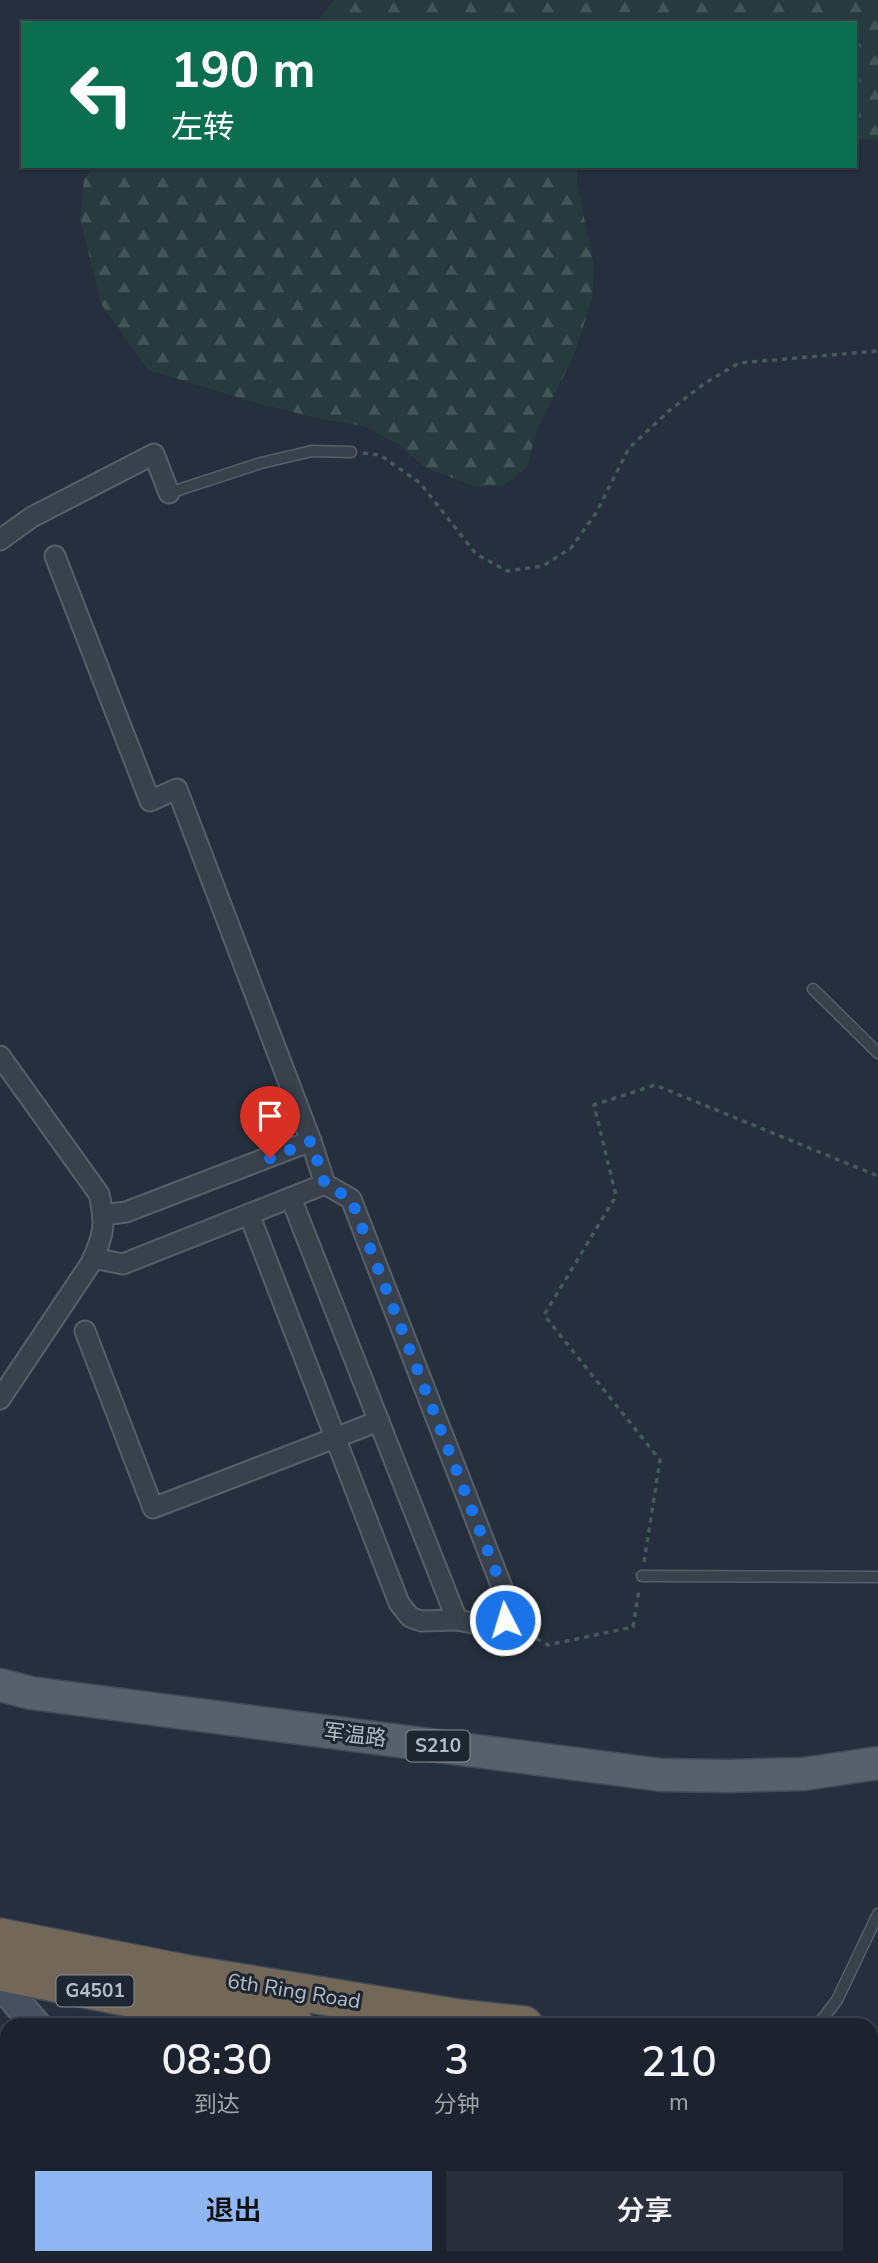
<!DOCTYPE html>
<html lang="zh">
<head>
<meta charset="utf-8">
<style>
  body { margin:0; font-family:"Nunito Sans","Noto Sans SC",sans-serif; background:#292f3a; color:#f1f3f6; height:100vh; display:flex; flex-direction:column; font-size:26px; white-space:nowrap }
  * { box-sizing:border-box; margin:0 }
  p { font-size:23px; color:#a0a4aa }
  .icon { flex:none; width:38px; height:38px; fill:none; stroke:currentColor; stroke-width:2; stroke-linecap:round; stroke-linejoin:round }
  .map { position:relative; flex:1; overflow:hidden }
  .panel { position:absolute; left:0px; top:2018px; width:878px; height:247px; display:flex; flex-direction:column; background:#1c232e; border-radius:21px 21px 0 0; box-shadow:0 2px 5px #0004,0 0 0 2px #3a404a }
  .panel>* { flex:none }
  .top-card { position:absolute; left:21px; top:21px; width:836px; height:147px; border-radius:0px; box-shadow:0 2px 5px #0004,0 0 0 2px #3a404a; background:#0b6e4f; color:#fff; overflow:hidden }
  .pin { position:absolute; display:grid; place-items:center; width:60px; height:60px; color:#fff; margin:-72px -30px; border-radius:50% 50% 50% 0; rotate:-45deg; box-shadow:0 0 7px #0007 }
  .pin .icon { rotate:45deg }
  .me { position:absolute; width:77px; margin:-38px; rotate:355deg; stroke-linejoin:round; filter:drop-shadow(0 0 5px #0008) }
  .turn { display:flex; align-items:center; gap:24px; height:147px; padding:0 35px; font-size:32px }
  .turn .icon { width:91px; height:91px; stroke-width:2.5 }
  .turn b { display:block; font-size:49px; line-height:60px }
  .eta { display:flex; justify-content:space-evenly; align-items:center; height:119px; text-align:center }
  .eta b { font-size:42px; font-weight:600; line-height:49px }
  .button { display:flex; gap:14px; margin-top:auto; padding:14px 35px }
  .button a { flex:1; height:80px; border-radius:0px; background:#90b5f3; color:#111; font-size:28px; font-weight:600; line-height:80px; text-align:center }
  .button a+a { background:#292f3a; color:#f1f3f6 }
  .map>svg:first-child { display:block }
  .forest { fill:url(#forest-firs) }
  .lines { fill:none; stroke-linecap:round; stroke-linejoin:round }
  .stream { stroke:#3c4c65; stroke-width:5 }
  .lane-casing { stroke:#575f6b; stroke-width:13 }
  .street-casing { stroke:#575f6b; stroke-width:23 }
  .secondary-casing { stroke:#575f6b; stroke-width:32 }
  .primary-casing { stroke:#424a56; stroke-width:35 }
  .highway-casing { stroke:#444c58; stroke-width:40 }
  .path { stroke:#45585b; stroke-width:3.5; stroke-dasharray:5 5; stroke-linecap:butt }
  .lane { stroke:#39414d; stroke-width:10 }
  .street { stroke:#39414d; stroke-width:19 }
  .secondary { stroke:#475060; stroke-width:28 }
  .primary { stroke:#57606d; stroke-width:32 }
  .highway { stroke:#736857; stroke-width:37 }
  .route { stroke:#1a73e8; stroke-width:12; stroke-dasharray:0 21.6 }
  .labels { text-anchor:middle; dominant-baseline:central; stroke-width:6; stroke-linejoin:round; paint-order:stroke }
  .shield { fill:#1e2632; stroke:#888f9b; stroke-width:2 }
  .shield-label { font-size:19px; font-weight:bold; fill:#b5bcc8 }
  .street-label { font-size:21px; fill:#b5bcc8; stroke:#1e2632 }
</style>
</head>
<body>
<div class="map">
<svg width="878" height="2263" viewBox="0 0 878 2263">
  <defs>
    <pattern id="forest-firs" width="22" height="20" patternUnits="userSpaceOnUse" patternTransform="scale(1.75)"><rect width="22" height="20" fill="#273b3e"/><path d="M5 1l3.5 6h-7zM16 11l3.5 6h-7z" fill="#445558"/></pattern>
  </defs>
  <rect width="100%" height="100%" fill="#252f3d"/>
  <g class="forest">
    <path d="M 334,0 L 878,0 L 878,140 L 856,139 L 856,23 L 316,23 Z"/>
    <path d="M 94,166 L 577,166 L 577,181 L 594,267 L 592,299 L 574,355 L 537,430 L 527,467 L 503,486 L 476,487 L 424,467 L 401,446 L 363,426 L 321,419 L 260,404 L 148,370 L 101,304 L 80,218 L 84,179 Z"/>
  </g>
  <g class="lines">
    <path class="stream" d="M 0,2093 L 7,2105"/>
    <defs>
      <g id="lane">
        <path d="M 169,493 L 261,463 L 312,451 L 351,452"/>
        <path d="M 813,989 L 878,1053"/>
        <path d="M 642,1576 L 878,1577"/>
        <path d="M 818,2025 L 837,2000 L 878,1914"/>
        <path d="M 872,2169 L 878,2170"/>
        <path d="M 0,2186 L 7,2200"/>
        <path d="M 37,2258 L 40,2263"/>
        <path d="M 80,2263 L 91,2258"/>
      </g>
      <g id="street">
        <path d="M 0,540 L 32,517 L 154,454 L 169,493"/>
        <path d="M 55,556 L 150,801 L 177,789 L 311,1141 L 325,1184 L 351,1199 L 510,1608 L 505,1620 L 488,1626 L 457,1620 L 291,1198"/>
        <path d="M 0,1056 L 99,1194 C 106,1224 104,1235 91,1263 L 0,1399"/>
        <path d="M 249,1214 L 399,1603 L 410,1617 L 421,1621 L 457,1620"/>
        <path d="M 103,1215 L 126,1212 L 311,1141"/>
        <path d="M 93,1258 L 123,1264 L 325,1184"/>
        <path d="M 85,1331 L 153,1508 L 379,1421"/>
        <path d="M 613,2258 L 616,2263"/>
        <path d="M 870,2258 L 872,2263"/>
      </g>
      <g id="secondary">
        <path d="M 0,1983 L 36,2025"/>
        <path d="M 253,2258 L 260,2263"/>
      </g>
      <path id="primary" d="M 0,1685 L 31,1693 L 661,1775 L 727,1776 L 804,1774 L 878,1763"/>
      <g id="highway">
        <path d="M 0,1937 L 188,1974 L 458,2018 L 524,2025"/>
        <path d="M 0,1972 L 190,2010 L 295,2025"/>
        <path d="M 872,2050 L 878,2049"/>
        <path d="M 872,2079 L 878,2079"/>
      </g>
    </defs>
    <use href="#lane" class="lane-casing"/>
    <use href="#street" class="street-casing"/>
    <use href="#secondary" class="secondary-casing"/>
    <use href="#primary" class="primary-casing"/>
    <use href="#highway" class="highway-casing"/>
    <g class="path">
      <path d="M 363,453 L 380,455 L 420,483 L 476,554 L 507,571 L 543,566 L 571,548 L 596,513 L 629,448 L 670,410 L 705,383 L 739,363 L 878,351"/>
      <path d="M 644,1562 L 660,1460 L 544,1315 L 616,1196 L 594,1105 L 655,1085 L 878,1176"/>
      <path d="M 519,1629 L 548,1645 L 633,1627 L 639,1590"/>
    </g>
    <use href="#lane" class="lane"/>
    <use href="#street" class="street"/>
    <use href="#secondary" class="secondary"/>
    <use href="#primary" class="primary"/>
    <use href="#highway" class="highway"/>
  </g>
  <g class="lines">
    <path class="route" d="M 270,1158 L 311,1141 L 325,1184 L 351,1199 L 510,1608 L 505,1620"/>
  </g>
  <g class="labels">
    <g class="shield">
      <rect x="406.5" y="1730.5" width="63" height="31" rx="5"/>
      <rect x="56.5" y="1975.5" width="77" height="31" rx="5"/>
    </g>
    <g class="shield-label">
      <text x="438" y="1746">S210</text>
      <text x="95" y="1991">G4501</text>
    </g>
    <g class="street-label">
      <text transform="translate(355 1735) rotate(7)">军温路</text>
      <text transform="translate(294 1991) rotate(9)">6th Ring Road</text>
    </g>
  </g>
</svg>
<div class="pin" style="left:270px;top:1158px;background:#d93025"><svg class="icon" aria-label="arrive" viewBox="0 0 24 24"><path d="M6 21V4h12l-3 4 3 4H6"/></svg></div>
<svg class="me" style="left:505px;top:1620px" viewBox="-20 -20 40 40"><circle r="17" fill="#1a73e8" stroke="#fff" stroke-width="3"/><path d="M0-11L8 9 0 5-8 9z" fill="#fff"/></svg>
<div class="top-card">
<div class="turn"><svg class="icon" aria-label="left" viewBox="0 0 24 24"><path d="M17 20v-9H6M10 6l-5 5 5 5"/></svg><div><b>190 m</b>左转</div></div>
</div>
<section class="panel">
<div class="eta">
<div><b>08:30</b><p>到达</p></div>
<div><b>3</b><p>分钟</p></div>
<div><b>210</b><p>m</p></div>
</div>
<div class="button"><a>退出</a><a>分享</a></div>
</section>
</div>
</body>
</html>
